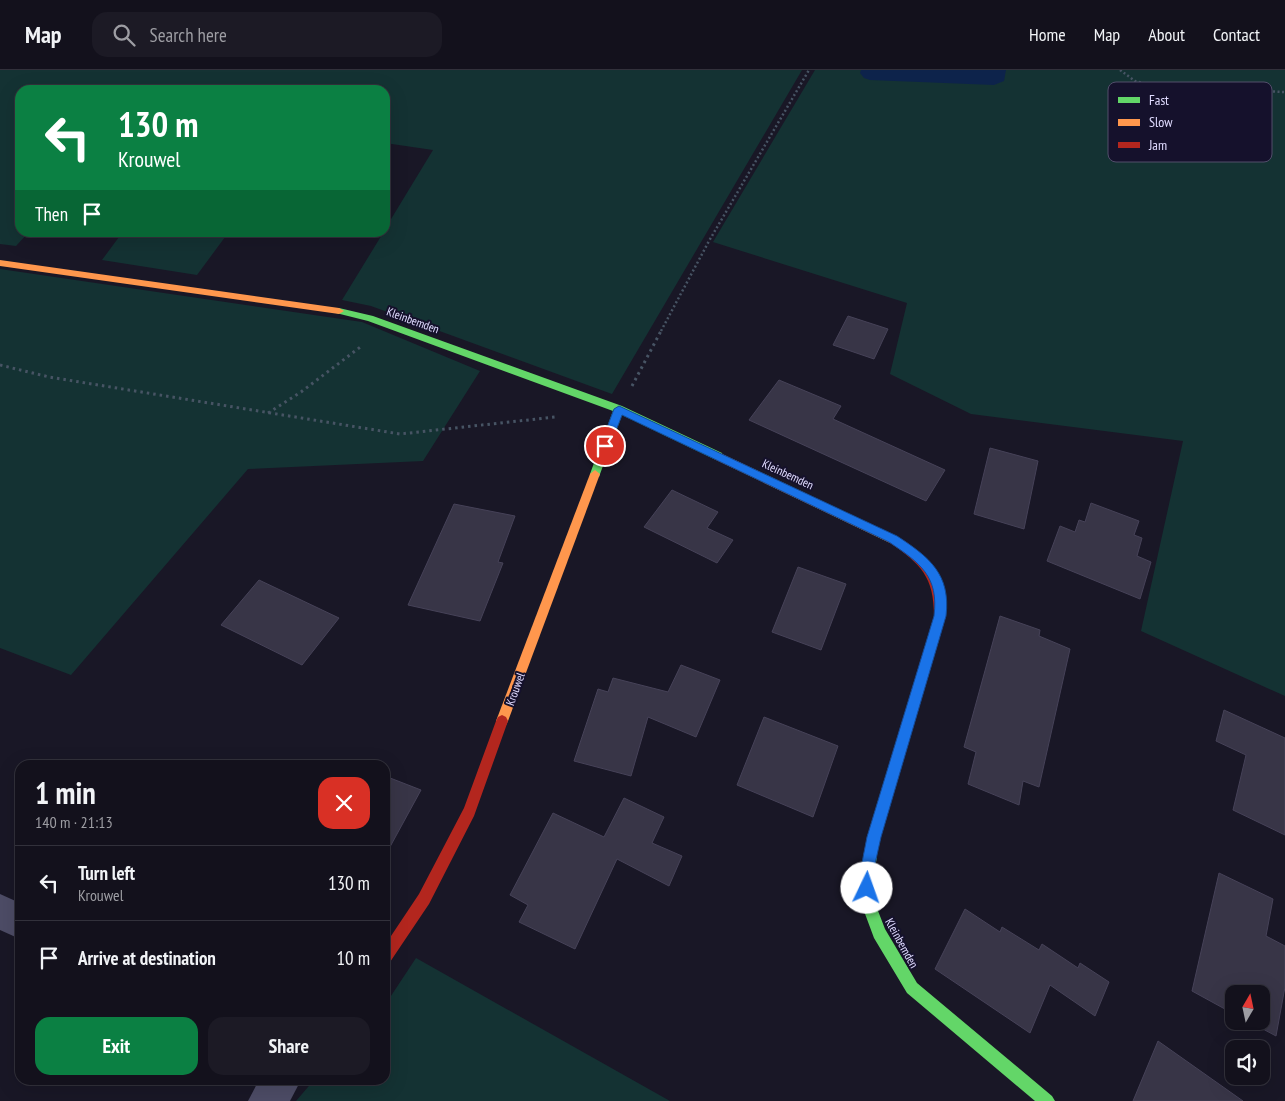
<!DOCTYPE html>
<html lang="en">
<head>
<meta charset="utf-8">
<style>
  body { margin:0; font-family:"PT Sans Narrow",sans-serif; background:#1c1a25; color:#f1f3f6; height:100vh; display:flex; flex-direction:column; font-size:19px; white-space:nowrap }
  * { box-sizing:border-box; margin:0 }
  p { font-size:16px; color:#9d9da3 }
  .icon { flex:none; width:28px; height:28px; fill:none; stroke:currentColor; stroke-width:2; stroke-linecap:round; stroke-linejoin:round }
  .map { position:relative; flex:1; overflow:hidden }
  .panel { position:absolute; left:15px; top:690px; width:375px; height:325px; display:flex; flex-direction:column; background:#13111c; border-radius:15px; box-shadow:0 5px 20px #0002,0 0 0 1px #32313b }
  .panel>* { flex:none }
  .top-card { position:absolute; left:15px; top:15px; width:375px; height:152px; border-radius:15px; box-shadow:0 5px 20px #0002,0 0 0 1px #32313b; background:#0b8043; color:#fff; overflow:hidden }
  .needle { width:32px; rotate:9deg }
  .controls { position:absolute; left:1225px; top:915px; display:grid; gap:10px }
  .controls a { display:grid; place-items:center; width:45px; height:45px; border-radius:10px; background:#13111c; box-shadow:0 5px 20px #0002,0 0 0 1px #32313b; font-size:25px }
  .pin { position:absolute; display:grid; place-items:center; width:42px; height:42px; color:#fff; margin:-21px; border:2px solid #fff; border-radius:50%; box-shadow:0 1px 5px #0007 }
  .me { position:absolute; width:55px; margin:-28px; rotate:3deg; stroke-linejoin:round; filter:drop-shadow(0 0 4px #0008) }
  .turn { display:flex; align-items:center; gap:18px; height:105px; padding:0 20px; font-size:22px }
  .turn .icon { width:65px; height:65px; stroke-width:2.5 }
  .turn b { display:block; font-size:35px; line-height:42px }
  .then { display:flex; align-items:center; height:48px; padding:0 20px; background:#0003; gap:10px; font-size:19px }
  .round { display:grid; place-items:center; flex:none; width:52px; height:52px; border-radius:15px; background:#1c1a25 }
  .headline { display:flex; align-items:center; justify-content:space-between; height:85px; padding:0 20px }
  h1 { font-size:30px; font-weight:700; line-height:38px }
  .action { display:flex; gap:10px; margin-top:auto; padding:10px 20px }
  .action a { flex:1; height:58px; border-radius:15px; background:#0b8043; color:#fff; font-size:20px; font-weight:700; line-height:58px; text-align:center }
  .action a+a { background:#1c1a25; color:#f1f3f6 }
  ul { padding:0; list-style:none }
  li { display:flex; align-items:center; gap:15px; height:75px; padding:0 20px; border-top:1px solid #32313b }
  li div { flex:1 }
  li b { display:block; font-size:19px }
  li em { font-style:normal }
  header { display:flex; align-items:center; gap:30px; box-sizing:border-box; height:70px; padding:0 25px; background:#13111c; border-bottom:1px solid #32313b }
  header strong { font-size:24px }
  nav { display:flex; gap:28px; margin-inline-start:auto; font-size:18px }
  .search { width:350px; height:45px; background:#1c1a25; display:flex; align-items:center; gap:12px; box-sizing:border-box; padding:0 18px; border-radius:15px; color:#9d9da3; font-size:19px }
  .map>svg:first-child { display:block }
  .green { fill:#143233 }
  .water { fill:#0d234b }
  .building { fill:#383547; stroke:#464258 }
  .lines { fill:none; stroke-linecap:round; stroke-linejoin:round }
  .path-far1 { stroke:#475464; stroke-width:2.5; stroke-dasharray:2 2.5; stroke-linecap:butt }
  .path { stroke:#475464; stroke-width:3; stroke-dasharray:2.5 4; stroke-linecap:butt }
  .street { fill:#4d4c66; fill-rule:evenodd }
  .fast { fill:#63d668; fill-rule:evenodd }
  .slow { fill:#ff974d; fill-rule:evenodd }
  .jam { fill:#b3261e; fill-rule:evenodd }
  .route { fill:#1a73e8; stroke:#114b97 }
  .labels { text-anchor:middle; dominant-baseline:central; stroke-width:4; stroke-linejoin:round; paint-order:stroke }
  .street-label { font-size:12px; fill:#e0dbff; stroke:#15112c }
  .key { fill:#15112c; stroke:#524e6b; stroke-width:1 }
  .key-label { font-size:14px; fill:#e0dbff }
</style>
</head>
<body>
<header>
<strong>Map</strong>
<div class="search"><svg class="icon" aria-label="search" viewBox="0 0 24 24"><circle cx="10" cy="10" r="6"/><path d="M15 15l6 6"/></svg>Search here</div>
<nav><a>Home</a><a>Map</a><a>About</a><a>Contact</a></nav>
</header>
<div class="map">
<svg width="1285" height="1031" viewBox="0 0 1285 1031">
  <rect width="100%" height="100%" fill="#191726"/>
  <g class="green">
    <path d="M 0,0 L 802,0 L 612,324 L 371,236 L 342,230 L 383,163 L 385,162 L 385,159 L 433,80 L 385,73 L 385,20 L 20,20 L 20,162 L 28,163 L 16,176 L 0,174 Z"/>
    <path d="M 815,0 L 1285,0 L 1285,626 L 1141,561 L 1183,371 L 971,344 L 890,304 L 907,233 L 713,172 Z"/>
    <path d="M 122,163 L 122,162 L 228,163 L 197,205 L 102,190 Z"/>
    <path d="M 0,199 L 362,252 L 480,301 L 423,391 L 248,399 L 71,605 L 0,578 Z"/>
    <path d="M 416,888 L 670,1031 L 296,1031 L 314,1010 L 385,1010 L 385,935 Z"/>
  </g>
  <path class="water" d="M 861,0 L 1006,0 L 1004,11 L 994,15 L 870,10 L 864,8 L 860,3 Z"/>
  <g class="building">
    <path d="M 848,246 L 888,259 L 874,289 L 833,275 Z"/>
    <path d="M 779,310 L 841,336 L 833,349 L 945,400 L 926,431 L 749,350 Z"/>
    <path d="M 990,378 L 1038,391 L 1024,459 L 974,444 Z"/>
    <path d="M 672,420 L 718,442 L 707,458 L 733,470 L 717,493 L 644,457 Z"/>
    <path d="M 1091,433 L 1139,451 L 1134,465 L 1142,468 L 1137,486 L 1151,492 L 1140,529 L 1047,491 L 1060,456 L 1075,462 L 1079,450 L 1085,452 Z"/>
    <path d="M 454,434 L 515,446 L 498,492 L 503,493 L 480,551 L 408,535 Z"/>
    <path d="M 798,497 L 846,514 L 821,580 L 772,562 Z"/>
    <path d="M 259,510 L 339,548 L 302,595 L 221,555 Z"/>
    <path d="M 1000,546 L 1040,560 L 1039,566 L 1070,579 L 1039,717 L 1023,711 L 1019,735 L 968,714 L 976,682 L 964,677 Z"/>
    <path d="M 681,595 L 720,610 L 696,667 L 648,647 L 631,706 L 574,691 L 598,619 L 608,622 L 613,608 L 668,622 Z"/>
    <path d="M 1224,640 L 1285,668 L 1285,765 L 1233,740 L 1246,685 L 1216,671 Z"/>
    <path d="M 764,647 L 838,676 L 813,747 L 737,715 Z"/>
    <path d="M 385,706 L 421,720 L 385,786 Z"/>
    <path d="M 624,728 L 664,747 L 652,773 L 682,786 L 669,816 L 617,789 L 575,879 L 519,852 L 528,835 L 510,825 L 553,743 L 604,767 Z"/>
    <path d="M 1219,803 L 1273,829 L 1266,866 L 1285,876 L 1285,917 L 1276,966 L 1248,951 L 1261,951 L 1261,924 L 1234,924 L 1234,944 L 1192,921 Z"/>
    <path d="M 965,839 L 1000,862 L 1002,857 L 1039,880 L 1042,874 L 1078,898 L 1080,893 L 1109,912 L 1095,946 L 1050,915 L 1030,963 L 935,899 Z"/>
    <path d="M 1158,971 L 1243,1031 L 1133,1031 Z"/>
  </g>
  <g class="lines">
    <g class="path-far1">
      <path d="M 1120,0 L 1135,11 L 1158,17 L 1285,22"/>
      <path d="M 661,261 L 709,171 L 809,0"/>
    </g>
    <g class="path">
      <path d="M 0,295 L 49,307 L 400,364 L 555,347"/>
      <path d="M 632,316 L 662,259"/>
      <path d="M 268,343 L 301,322 L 363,275"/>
    </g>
    <g class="street">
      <path d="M 0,824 L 20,833 L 20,869 L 0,860 Z"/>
      <path d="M 259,1010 L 301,1010 L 290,1031 L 248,1031 Z"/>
    </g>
    <g class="fast">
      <path d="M 339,238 L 373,246 L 622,336 L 722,383 L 723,386 L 722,389 L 714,389 L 622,345 L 600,404 L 599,407 L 591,407 L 590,404 L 613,341 L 368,251 L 336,243 L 334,241 Z"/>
      <path d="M 870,780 L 875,782 L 877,787 L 874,803 L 875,833 L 885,859 L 917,913 L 1052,1026 L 1055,1031 L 1035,1031 L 907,923 L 874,868 L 861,833 L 860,803 L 865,782 Z"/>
    </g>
    <g class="slow">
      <path d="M 0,190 L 339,238 L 344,241 L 339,244 L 0,196 Z"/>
      <path d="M 718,382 L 898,467 L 899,470 L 898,473 L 890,473 L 714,389 L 713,386 Z"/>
      <path d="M 595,400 L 600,404 L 508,651 L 506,655 L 502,657 L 498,655 L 496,651 L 590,404 Z"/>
    </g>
    <g class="jam">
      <path d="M 894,466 C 901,468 908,473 914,478 C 937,496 945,517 946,546 L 881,767 L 875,792 L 870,794 L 865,792 L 863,787 L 867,767 L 934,546 C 934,507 921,494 890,473 L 889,470 L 890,467 Z"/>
      <path d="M 502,645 L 506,647 L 508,651 L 474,746 L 429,834 L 390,892 L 385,894 L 385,875 L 419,824 L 464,738 L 496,651 L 498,647 Z"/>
    </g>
  </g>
  <path class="route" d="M 619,336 L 897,466 C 929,487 951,504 946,546 L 881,767 L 873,803 L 874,818 L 872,823 L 867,825 L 862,823 L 860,803 L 867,767 L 934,546 C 939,506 920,493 889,472 L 622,345 L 609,379 L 602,379 L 600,376 L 614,339 Z"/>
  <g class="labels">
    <g class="street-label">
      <text transform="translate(413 250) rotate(20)">Kleinbemden</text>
      <text transform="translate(788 404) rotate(25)">Kleinbemden</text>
      <text transform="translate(515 619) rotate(-70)">Krouwel</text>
      <text transform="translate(902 873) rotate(61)">Kleinbemden</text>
    </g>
  </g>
  <rect x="1108" y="12" width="164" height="80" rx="8" class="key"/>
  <rect x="1118" y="27" width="22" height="6" fill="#63d668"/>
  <rect x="1118" y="49" width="22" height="7" fill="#ff974d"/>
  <rect x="1118" y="72" width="22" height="6" fill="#b3261e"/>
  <g class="key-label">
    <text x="1149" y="35">Fast</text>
    <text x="1149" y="57">Slow</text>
    <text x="1149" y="80">Jam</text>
  </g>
</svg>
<div class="controls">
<a><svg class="needle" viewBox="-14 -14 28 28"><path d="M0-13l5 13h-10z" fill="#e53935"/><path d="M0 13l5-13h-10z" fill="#9d9da3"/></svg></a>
<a><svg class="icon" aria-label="sound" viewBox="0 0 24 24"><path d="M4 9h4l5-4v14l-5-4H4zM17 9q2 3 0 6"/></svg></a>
</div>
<div class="pin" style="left:605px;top:376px;background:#d93025"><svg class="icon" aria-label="arrive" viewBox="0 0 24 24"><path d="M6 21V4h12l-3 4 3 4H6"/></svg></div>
<svg class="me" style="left:867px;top:818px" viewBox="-20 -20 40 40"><circle r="19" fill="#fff"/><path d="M0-13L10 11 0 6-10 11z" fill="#1a73e8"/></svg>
<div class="top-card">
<div class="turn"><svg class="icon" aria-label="left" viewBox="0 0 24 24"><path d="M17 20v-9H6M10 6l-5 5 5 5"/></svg><div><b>130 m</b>Krouwel</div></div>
<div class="then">Then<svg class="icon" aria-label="arrive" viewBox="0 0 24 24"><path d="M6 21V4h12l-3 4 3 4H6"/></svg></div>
</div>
<section class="panel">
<div class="headline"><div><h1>1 min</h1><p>140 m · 21:13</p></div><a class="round" style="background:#d93025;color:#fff"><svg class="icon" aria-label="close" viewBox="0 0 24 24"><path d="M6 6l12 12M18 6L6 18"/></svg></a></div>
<ul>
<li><svg class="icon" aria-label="left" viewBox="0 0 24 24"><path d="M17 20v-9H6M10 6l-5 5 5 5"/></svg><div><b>Turn left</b><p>Krouwel</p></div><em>130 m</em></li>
<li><svg class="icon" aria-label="arrive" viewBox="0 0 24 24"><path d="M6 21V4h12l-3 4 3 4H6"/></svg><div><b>Arrive at destination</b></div><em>10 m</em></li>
</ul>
<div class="action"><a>Exit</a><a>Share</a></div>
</section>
</div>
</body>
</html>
